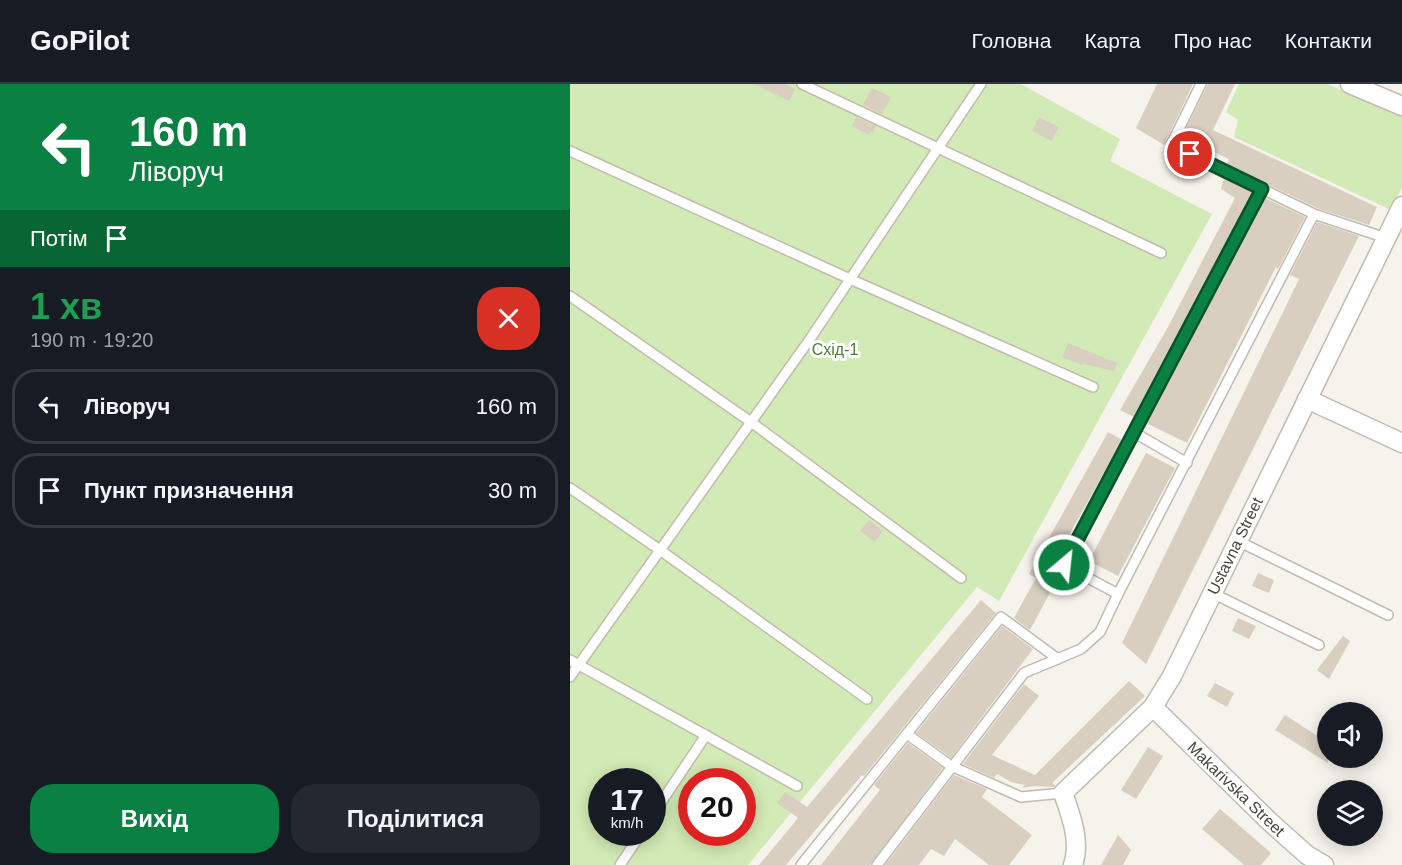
<!DOCTYPE html>
<html lang="uk">
<head>
<meta charset="utf-8">
<style>
  body { margin:0; font-family:Arial,sans-serif; background:#242831; color:#f1f3f6; height:100vh; display:flex; flex-direction:column; font-size:22px; white-space:nowrap }
  * { box-sizing:border-box; margin:0 }
  p { font-size:20px; color:#9ea1a6 }
  .icon { flex:none; width:33px; height:33px; fill:none; stroke:currentColor; stroke-width:2; stroke-linecap:round; stroke-linejoin:round }
  .map { position:relative; flex:1; overflow:hidden }
  .drawer { display:flex; flex-direction:column; background:#171b24; width:570px }
  .drawer>* { flex:none }
  .banner { background:#0b8043; color:#fff; overflow:hidden }
  .controls { position:absolute; left:747px; top:618px; display:grid; gap:12px }
  .controls a { display:grid; place-items:center; width:66px; height:66px; border-radius:50%; background:#171b24; box-shadow:0 3px 15px #0003; font-size:30px }
  .speed { position:absolute; left:18px; top:684px; display:flex; gap:12px; font-size:30px; font-weight:700; text-align:center }
  .speed>* { display:grid; place-content:center; width:78px; height:78px; border-radius:50%; background:#171b24; box-shadow:0 3px 15px #0003; line-height:1 }
  .speed small { font-size:15px; font-weight:400 }
  .speed .limit { border:9px solid #d22; background:#fff; color:#111 }
  .pin { position:absolute; display:grid; place-items:center; width:51px; height:51px; color:#fff; margin:-26px; border:3px solid #fff; border-radius:50%; box-shadow:0 2px 6px #0007 }
  .me { position:absolute; width:66px; margin:-33px; rotate:28deg; stroke-linejoin:round; filter:drop-shadow(0 0 4px #0008) }
  .turn { display:flex; align-items:center; gap:21px; height:126px; padding:0 30px; font-size:27px }
  .turn .icon { width:78px; height:78px; stroke-width:2.5 }
  .turn b { display:block; font-size:42px; line-height:51px }
  .then { display:flex; align-items:center; height:57px; padding:0 30px; background:#0003; gap:12px; font-size:22px }
  .round { display:grid; place-items:center; flex:none; width:63px; height:63px; border-radius:24px; background:#242831 }
  .summary { display:flex; align-items:center; justify-content:space-between; height:102px; padding:0 30px }
  h1 { font-size:36px; font-weight:600; line-height:45px; color:#1e9e55 }
  .primary-button { display:flex; gap:12px; margin-top:auto; padding:12px 30px }
  .primary-button a { flex:1; height:69px; border-radius:24px; background:#0b8043; color:#fff; font-size:24px; font-weight:600; line-height:69px; text-align:center }
  .primary-button a+a { background:#242831; color:#f1f3f6 }
  ul { padding:0; list-style:none }
  li { display:flex; align-items:center; gap:18px; height:75px; margin:0 12px 9px; padding:0 18px; border:3px solid #363941; border-radius:24px }
  li div { flex:1 }
  li b { display:block; font-size:22px }
  li em { font-style:normal }
  header { display:flex; align-items:center; gap:36px; box-sizing:border-box; height:84px; padding:0 30px; background:#171b24; border-bottom:2px solid #363941 }
  header strong { font-size:28px }
  nav { display:flex; gap:33px; margin-inline-start:auto; font-size:21px }
  main { display:flex; flex:1; min-height:0 }
  .map>svg:first-child { display:block }
  .green { fill:#d2eab5; fill-rule:evenodd }
  .building { fill:#d8cfc1 }
  .lines { fill:none; stroke-linecap:round; stroke-linejoin:round }
  .service-casing { stroke:#c2bbae; stroke-width:12 }
  .minor-casing { stroke:#c2bbae; stroke-width:21 }
  .service { stroke:#fff; stroke-width:9 }
  .minor { stroke:#fff; stroke-width:18 }
  .route-casing { stroke:#07532c; stroke-width:15 }
  .route { stroke:#0b8043; stroke-width:10 }
  .labels { text-anchor:middle; dominant-baseline:central; stroke-width:6; stroke-linejoin:round; paint-order:stroke }
  .park-label { font-size:16px; fill:#4a7f2a; stroke:#fff }
  .street-label { font-size:16px; fill:#4b4439; stroke:#fff }
</style>
</head>
<body>
<header>
<strong>GoPilot</strong>
<nav><a>Головна</a><a>Карта</a><a>Про нас</a><a>Контакти</a></nav>
</header>
<main>
<section class="drawer">
<div class="banner">
<div class="turn"><svg class="icon" aria-label="left" viewBox="0 0 24 24"><path d="M17 20v-9H6M10 6l-5 5 5 5"/></svg><div><b>160 m</b>Ліворуч</div></div>
<div class="then">Потім<svg class="icon" aria-label="arrive" viewBox="0 0 24 24"><path d="M6 21V4h12l-3 4 3 4H6"/></svg></div>
</div>
<div class="summary"><div><h1>1 хв</h1><p>190 m · 19:20</p></div><a class="round" style="background:#d93025;color:#fff"><svg class="icon" aria-label="close" viewBox="0 0 24 24"><path d="M6 6l12 12M18 6L6 18"/></svg></a></div>
<ul>
<li><svg class="icon" aria-label="left" viewBox="0 0 24 24"><path d="M17 20v-9H6M10 6l-5 5 5 5"/></svg><div><b>Ліворуч</b></div><em>160 m</em></li>
<li><svg class="icon" aria-label="arrive" viewBox="0 0 24 24"><path d="M6 21V4h12l-3 4 3 4H6"/></svg><div><b>Пункт призначення</b></div><em>30 m</em></li>
</ul>
<div class="primary-button"><a>Вихід</a><a>Поділитися</a></div>
</section>
<div class="map">
<svg width="832" height="781" viewBox="0 0 832 781">
  <rect width="100%" height="100%" fill="#f6f3ec"/>
  <g class="green">
    <path d="M 0,0 L 451,0 L 550,55 L 540,77 L 642,130 L 429,517 L 407,503 L 178,781 L 0,781 ZM 32,698 L 82,698 L 82,748 L 32,748 ZM 122,698 L 172,698 L 172,748 L 122,748 Z"/>
    <path d="M 669,0 L 758,0 L 832,33 L 832,103 L 821,126 L 664,53 L 668,36 L 656,28 Z"/>
  </g>
  <g class="building">
    <path d="M 184,0 L 215,0 L 225,5 L 219,17 Z"/>
    <path d="M 587,0 L 623,0 L 594,61 L 566,44 Z"/>
    <path d="M 638,0 L 665,0 L 643,46 L 807,123 L 799,141 L 747,124 L 657,81 L 659,75 L 612,53 Z"/>
    <path d="M 302,4 L 321,13 L 312,30 L 293,21 Z"/>
    <path d="M 286,33 L 306,42 L 303,49 L 300,48 L 299,51 L 282,42 Z"/>
    <path d="M 469,33 L 489,43 L 482,57 L 462,47 Z"/>
    <path d="M 654,94 L 683,108 L 564,333 L 550,326 L 598,243 L 665,114 L 651,105 Z"/>
    <path d="M 695,114 L 735,133 L 708,185 L 706,183 L 617,359 L 576,339 Z"/>
    <path d="M 747,138 L 789,152 L 576,580 L 552,559 L 729,195 L 720,191 Z"/>
    <path d="M 498,259 L 547,279 L 544,287 L 513,280 L 512,281 L 492,273 Z"/>
    <path d="M 538,348 L 552,356 L 473,498 L 470,496 L 483,503 L 460,546 L 444,534 L 466,494 L 459,490 Z"/>
    <path d="M 576,369 L 605,384 L 548,492 L 519,477 Z"/>
    <path d="M 299,436 L 313,447 L 305,458 L 290,447 Z"/>
    <path d="M 688,489 L 704,496 L 699,509 L 682,502 Z"/>
    <path d="M 411,516 L 426,529 L 294,692 L 292,691 L 216,781 L 189,781 L 228,734 L 207,719 L 215,708 L 237,723 Z"/>
    <path d="M 668,534 L 686,542 L 679,555 L 662,547 Z"/>
    <path d="M 432,542 L 463,565 L 381,674 L 346,649 Z"/>
    <path d="M 773,552 L 780,557 L 759,595 L 747,586 Z"/>
    <path d="M 559,597 L 575,612 L 482,699 L 485,701 L 484,703 L 464,702 L 452,704 L 455,701 L 441,698 L 427,690 L 424,694 L 393,680 L 454,600 L 469,612 L 422,671 L 465,691 Z"/>
    <path d="M 645,599 L 664,609 L 657,623 L 637,612 Z"/>
    <path d="M 715,631 L 746,651 L 758,634 L 758,679 L 705,646 Z"/>
    <path d="M 338,659 L 373,684 L 300,781 L 251,781 L 310,706 L 304,701 Z"/>
    <path d="M 578,663 L 593,672 L 566,715 L 551,706 Z"/>
    <path d="M 384,691 L 417,705 L 412,713 L 462,751 L 439,781 L 419,781 L 385,755 L 374,772 L 361,765 L 349,781 L 315,781 Z"/>
    <path d="M 650,725 L 701,769 L 691,781 L 674,781 L 632,745 Z"/>
    <path d="M 548,751 L 561,766 L 553,781 L 531,781 Z"/>
  </g>
  <g class="lines">
    <defs>
      <g id="service">
        <path d="M 232,0 L 591,169"/>
        <path d="M 631,0 L 601,61 L 744,130 L 816,154"/>
        <path d="M 0,67 L 280,195 L 523,303"/>
        <path d="M 692,105 L 494,481 L 548,510 L 744,130"/>
        <path d="M 0,212 L 181,338 L 391,494"/>
        <path d="M 565,349 L 617,379"/>
        <path d="M 0,404 L 90,466 L 297,615"/>
        <path d="M 668,457 L 818,531"/>
        <path d="M 642,509 L 749,561"/>
        <path d="M 0,576 L 227,702"/>
        <path d="M 0,593 L 240,255 L 411,0"/>
        <path d="M 337,650 L 381,682 L 451,713 L 493,709"/>
        <path d="M 82,732 L 136,651"/>
        <path d="M 50,781 L 72,748"/>
        <path d="M 231,781 L 431,533 L 488,575"/>
        <path d="M 307,781 L 454,589 L 511,565 L 530,548 L 548,510"/>
      </g>
      <g id="minor">
        <path d="M 780,0 L 832,22"/>
        <path d="M 737,315 L 832,359"/>
        <path d="M 583,623 L 700,738 L 737,771 L 754,781"/>
        <path d="M 503,781 C 511,758 501,731 493,709 L 583,623 L 602,592 L 832,122"/>
      </g>
    </defs>
    <use href="#service" class="service-casing"/>
    <use href="#minor" class="minor-casing"/>
    <use href="#service" class="service"/>
    <use href="#minor" class="minor"/>
  </g>
  <g class="lines">
    <defs>
      <path id="route" d="M 494,481 L 692,105 L 620,70"/>
    </defs>
    <use href="#route" class="route-casing"/>
    <use href="#route" class="route"/>
  </g>
  <g class="labels">
    <g class="park-label">
      <text x="265" y="265">Схід-1</text>
    </g>
    <g class="street-label">
      <text transform="translate(665 462) rotate(-64)">Ustavna Street</text>
      <text transform="translate(666 705) rotate(44)">Makarivska Street</text>
    </g>
  </g>
</svg>
<div class="controls">
<a><svg class="icon" aria-label="sound" viewBox="0 0 24 24"><path d="M4 9h4l5-4v14l-5-4H4zM17 9q2 3 0 6"/></svg></a>
<a><svg class="icon" aria-label="layers" viewBox="0 0 24 24"><path d="M12 4l9 5-9 5-9-5zM3 14l9 5 9-5"/></svg></a>
</div>
<div class="speed"><div>17<small>km/h</small></div><div class="limit">20</div></div>
<div class="pin" style="left:620px;top:70px;background:#d93025"><svg class="icon" aria-label="arrive" viewBox="0 0 24 24"><path d="M6 21V4h12l-3 4 3 4H6"/></svg></div>
<svg class="me" style="left:494px;top:481px" viewBox="-20 -20 40 40"><circle r="17" fill="#0b8043" stroke="#fff" stroke-width="3"/><path d="M0-11L8 9 0 5-8 9z" fill="#fff"/></svg>
</div>
</main>
</body>
</html>
